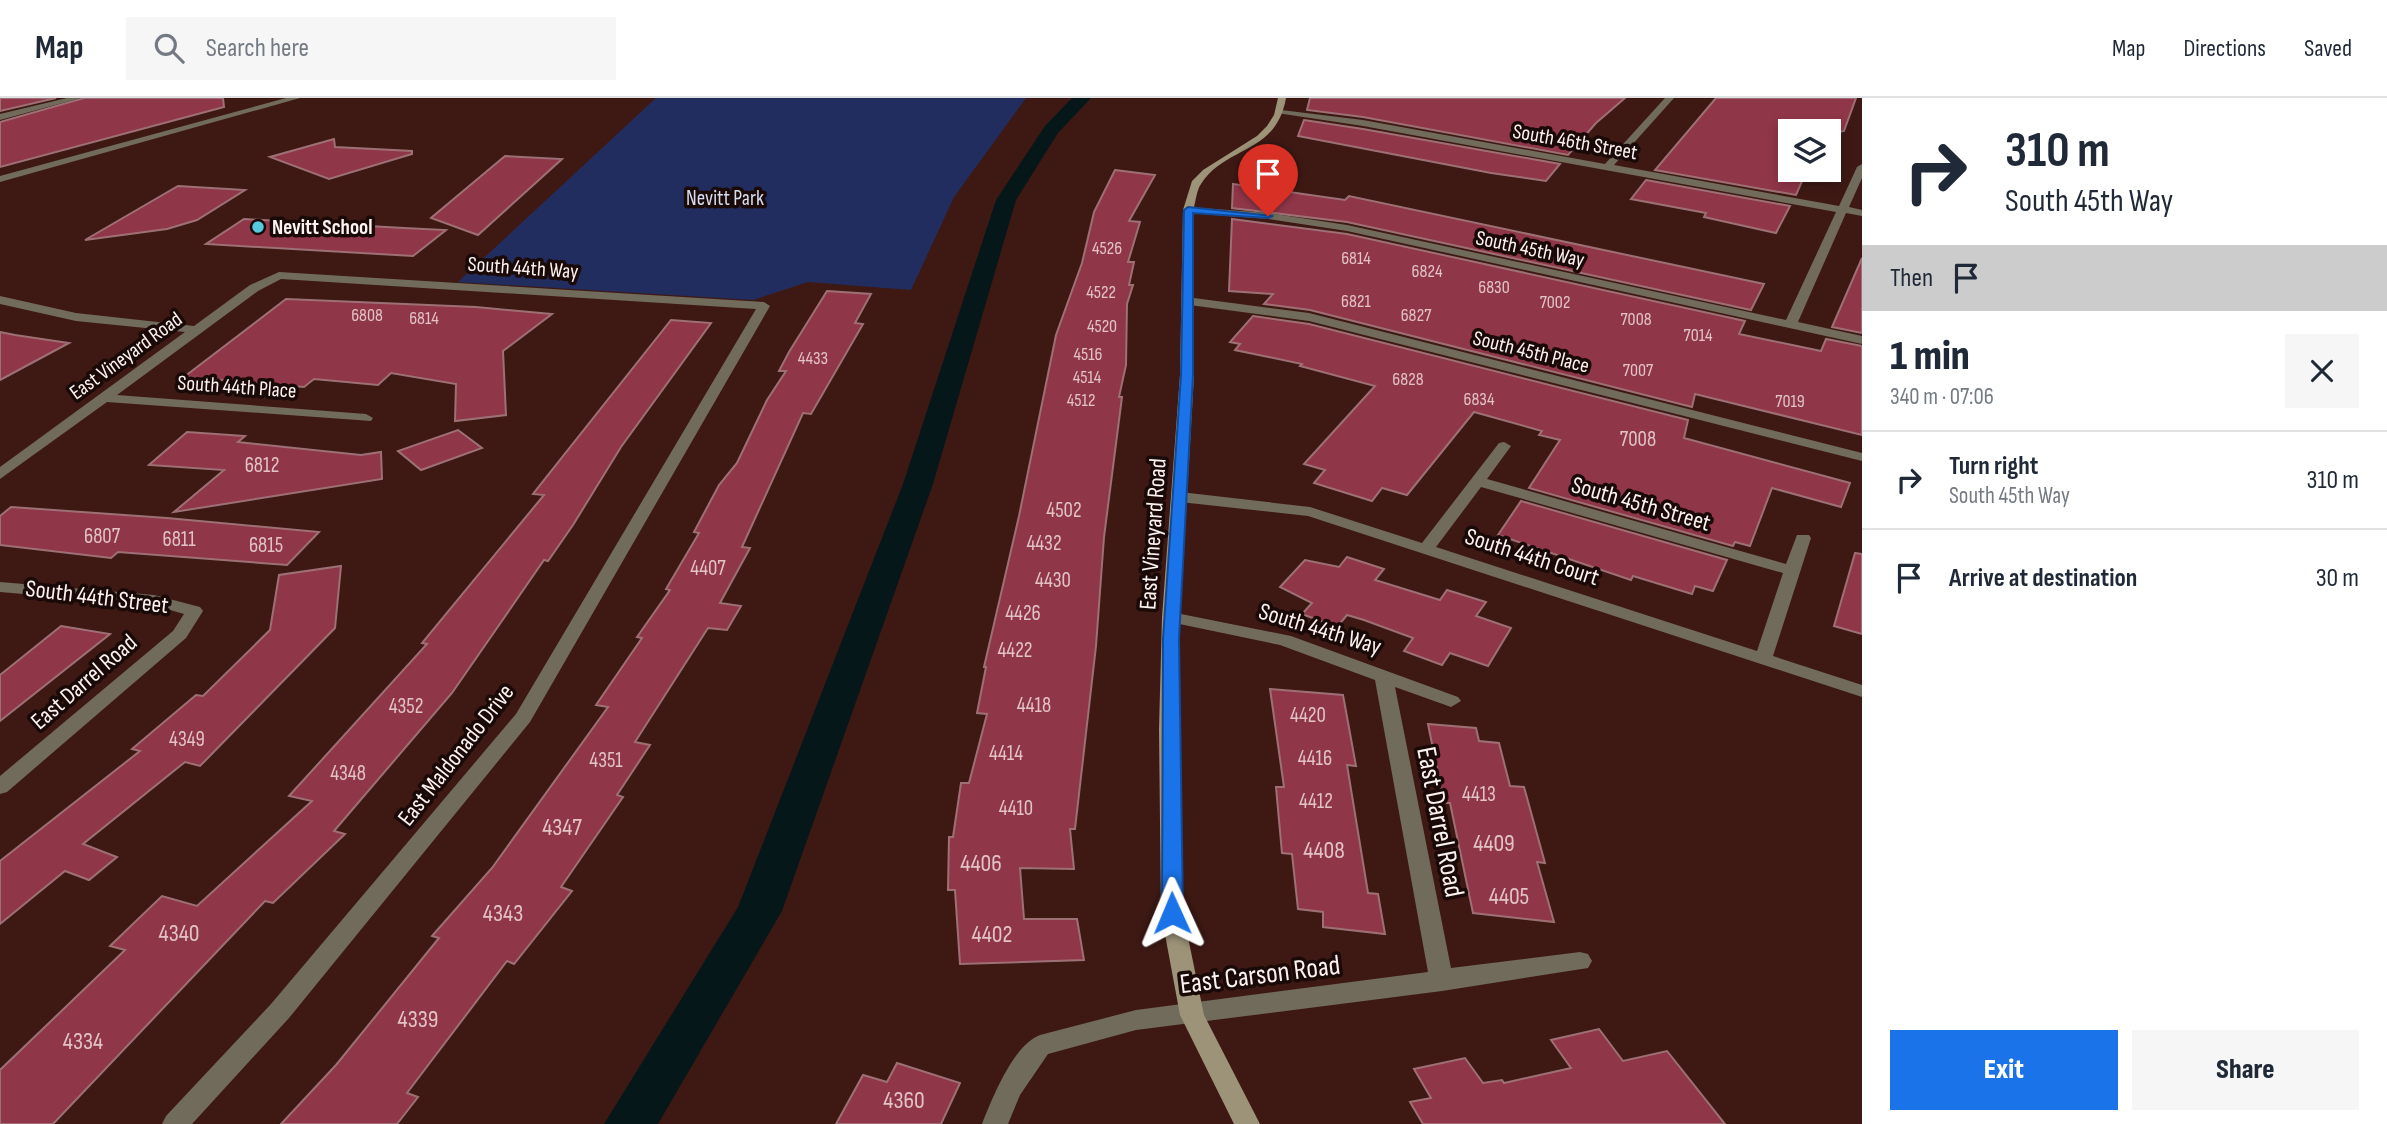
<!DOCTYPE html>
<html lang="en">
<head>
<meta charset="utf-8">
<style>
  body { margin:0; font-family:"Sofia Sans Condensed",sans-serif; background:#f6f6f7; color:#1f2937; height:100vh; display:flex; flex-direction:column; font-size:26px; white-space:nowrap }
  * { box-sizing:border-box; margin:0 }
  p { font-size:23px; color:#747a83 }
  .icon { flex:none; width:38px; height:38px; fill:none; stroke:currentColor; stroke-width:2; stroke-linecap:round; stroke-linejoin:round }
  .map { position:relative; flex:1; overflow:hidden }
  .drawer { display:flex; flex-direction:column; background:#fff; width:525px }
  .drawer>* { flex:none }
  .hud { background:#fff; color:#1f2937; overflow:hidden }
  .fabs { position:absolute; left:1778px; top:21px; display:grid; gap:14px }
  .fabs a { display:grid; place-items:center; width:63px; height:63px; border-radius:0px; background:#fff; box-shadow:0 4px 10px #0003; font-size:35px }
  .pin { position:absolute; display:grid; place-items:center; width:60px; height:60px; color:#fff; margin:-72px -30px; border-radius:50% 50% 50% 0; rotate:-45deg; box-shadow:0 0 7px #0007 }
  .pin .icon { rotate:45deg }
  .me { position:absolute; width:77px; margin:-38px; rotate:359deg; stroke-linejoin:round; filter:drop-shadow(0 0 5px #0008) }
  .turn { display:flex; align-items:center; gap:24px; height:147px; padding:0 28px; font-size:32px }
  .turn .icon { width:91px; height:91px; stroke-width:2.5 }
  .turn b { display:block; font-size:49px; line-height:60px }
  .then { display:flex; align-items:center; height:66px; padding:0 28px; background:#0003; gap:14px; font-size:26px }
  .round { display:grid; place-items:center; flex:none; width:74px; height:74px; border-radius:0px; background:#f6f6f7 }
  .summary { display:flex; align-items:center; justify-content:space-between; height:119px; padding:0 28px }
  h1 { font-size:42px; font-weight:800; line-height:52px }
  .cta { display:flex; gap:14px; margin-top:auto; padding:14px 28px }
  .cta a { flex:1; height:80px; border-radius:0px; background:#1a73e8; color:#fff; font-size:28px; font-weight:800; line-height:80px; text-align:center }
  .cta a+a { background:#f6f6f7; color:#1f2937 }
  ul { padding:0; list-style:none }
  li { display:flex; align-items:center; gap:21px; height:98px; padding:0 28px; border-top:2px solid #e0e1e3 }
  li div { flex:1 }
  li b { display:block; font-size:26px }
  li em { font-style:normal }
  header { display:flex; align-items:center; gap:42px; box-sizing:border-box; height:98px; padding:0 35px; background:#fff; border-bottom:2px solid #e0e1e3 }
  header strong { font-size:33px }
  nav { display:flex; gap:38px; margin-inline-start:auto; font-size:24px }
  .search { width:490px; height:63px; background:#f6f6f7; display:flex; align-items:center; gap:18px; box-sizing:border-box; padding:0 24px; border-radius:0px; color:#747a83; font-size:26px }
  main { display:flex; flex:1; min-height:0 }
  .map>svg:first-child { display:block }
  .green { fill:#222d5f }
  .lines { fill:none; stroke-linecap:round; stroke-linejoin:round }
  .canal { fill:#06171a; fill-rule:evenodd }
  .building { fill:#903649; stroke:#9d7075; stroke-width:2 }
  .street { fill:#716b5b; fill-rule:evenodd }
  .secondary { fill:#9c9378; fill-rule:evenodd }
  .route { fill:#1a73e8; stroke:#114b97; stroke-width:2 }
  .poi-dot { fill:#54cade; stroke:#1a0a07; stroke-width:2.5 }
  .labels { text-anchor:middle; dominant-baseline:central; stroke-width:7; stroke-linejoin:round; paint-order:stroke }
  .far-number-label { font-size:18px; fill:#e1c3c6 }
  .far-street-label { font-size:21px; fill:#fcf2f0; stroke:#1a0a07 }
  .far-park-label { font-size:21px; fill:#d6ddf2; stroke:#1a0a07 }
  .far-poi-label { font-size:21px; font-weight:bold; fill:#fcf2f0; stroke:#1a0a07; text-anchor:start }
  .number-label { font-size:21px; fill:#e1c3c6 }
  .street-label { font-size:24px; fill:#fcf2f0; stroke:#1a0a07 }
  .near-number-label { font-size:24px; fill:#e1c3c6 }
  .near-street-label { font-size:28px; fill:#fcf2f0; stroke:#1a0a07 }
</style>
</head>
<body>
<header>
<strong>Map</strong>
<div class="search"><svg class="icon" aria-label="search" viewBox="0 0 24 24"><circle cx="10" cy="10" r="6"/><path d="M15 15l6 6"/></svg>Search here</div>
<nav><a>Map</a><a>Directions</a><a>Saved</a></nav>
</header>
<main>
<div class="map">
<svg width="1862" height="1026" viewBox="0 0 1862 1026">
  <rect width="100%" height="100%" fill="#3e1914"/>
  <path class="green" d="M 656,0 L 1026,0 L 954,99 L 911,192 L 808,184 L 753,202 L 458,184 Z"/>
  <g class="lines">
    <path class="canal" d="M 1072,0 L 1091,0 L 1058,35 L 1016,102 L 933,386 L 782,813 L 658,1026 L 604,1026 L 738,809 L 903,386 L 996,102 L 1045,28 Z"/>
  </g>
  <g class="building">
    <path d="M 0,0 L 56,0 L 0,13 Z"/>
    <path d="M 84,0 L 223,0 L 224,9 L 0,69 L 0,24 Z"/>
    <path d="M 1310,0 L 1625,0 L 1596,25 L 1568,57 L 1363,19 L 1307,12 Z"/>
    <path d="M 1716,0 L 1856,0 L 1844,33 L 1829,36 L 1829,33 L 1790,33 L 1790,72 L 1807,72 L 1796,97 L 1655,72 Z"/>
    <path d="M 1304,22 L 1363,31 L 1560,66 L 1546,83 L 1491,75 L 1298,38 Z"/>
    <path d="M 334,41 L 335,49 L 412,53 L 412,56 L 329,81 L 270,59 Z"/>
    <path d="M 505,58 L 562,61 L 478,137 L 431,120 Z"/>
    <path d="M 1115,72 L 1155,77 L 1129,123 L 1140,124 L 1128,164 L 1134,164 L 1129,187 L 1133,187 L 1127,206 L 1126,267 L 1119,299 L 1122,299 L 1104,439 L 1096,548 L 1075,731 L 1070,731 L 1074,771 L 1020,770 L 1024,821 L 1077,821 L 1084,862 L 960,866 L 955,792 L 948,792 L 949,739 L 953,739 L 961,685 L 969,685 L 987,616 L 977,615 L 986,569 L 984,569 L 1019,418 L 1056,237 L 1082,165 L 1094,114 Z"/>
    <path d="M 1646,82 L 1790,108 L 1776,135 L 1704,119 L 1706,115 L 1631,101 Z"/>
    <path d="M 1233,86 L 1345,102 L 1349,98 L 1764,186 L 1751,212 L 1347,124 L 1232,110 Z"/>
    <path d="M 178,88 L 245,92 L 197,122 L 167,131 L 85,142 Z"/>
    <path d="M 244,121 L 404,130 L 446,132 L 413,158 L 206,146 Z"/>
    <path d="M 1232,121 L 1347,136 L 1745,223 L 1739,236 L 1821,253 L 1826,241 L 1862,248 L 1862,337 L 1695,296 L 1692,309 L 1310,212 L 1264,206 L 1273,196 L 1229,193 Z"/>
    <path d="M 1862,160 L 1862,235 L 1832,229 Z"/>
    <path d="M 827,193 L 871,196 L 855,225 L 863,226 L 811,316 L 803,315 L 742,449 L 750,450 L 720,505 L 741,508 L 727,532 L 708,530 L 635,644 L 650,647 L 617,697 L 623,699 L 561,789 L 572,793 L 514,866 L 507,863 L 407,995 L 418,999 L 397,1026 L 281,1026 L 336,967 L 439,840 L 432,838 L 492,770 L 608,609 L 596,607 L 642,540 L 637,539 L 670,492 L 666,491 L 699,435 L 694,434 L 719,387 L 737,365 L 767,302 L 786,273 L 779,273 L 789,254 Z"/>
    <path d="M 286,201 L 476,209 L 552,216 L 503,253 L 506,317 L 455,323 L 456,286 L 391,275 L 378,287 L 314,281 L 304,289 L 184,279 Z"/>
    <path d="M 1253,218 L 1309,226 L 1688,322 L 1684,340 L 1850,385 L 1841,409 L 1772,390 L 1750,448 L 1735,444 L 1733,448 L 1529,390 L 1560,342 L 1539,337 L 1542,333 L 1474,314 L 1407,397 L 1382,390 L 1372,403 L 1314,385 L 1325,372 L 1304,366 L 1375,288 L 1300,268 L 1302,266 L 1235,252 L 1240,246 L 1230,244 Z"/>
    <path d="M 671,222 L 711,225 L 621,349 L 573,427 L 548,463 L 544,462 L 452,595 L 334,733 L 345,736 L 273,805 L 265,803 L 53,1026 L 0,1026 L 0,972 L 125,852 L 110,848 L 162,798 L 197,808 L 312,703 L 289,698 L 427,546 L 422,545 L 544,397 L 533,396 Z"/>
    <path d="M 0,234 L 15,237 L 69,245 L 0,282 Z"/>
    <path d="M 458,332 L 482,350 L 421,372 L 398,353 Z"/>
    <path d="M 187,334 L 245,338 L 238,344 L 361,357 L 381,354 L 382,381 L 174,414 L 224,372 L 149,367 Z"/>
    <path d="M 1521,403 L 1727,462 L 1713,493 L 1695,488 L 1692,496 L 1633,478 L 1631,482 L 1498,437 Z"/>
    <path d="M 11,409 L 167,420 L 319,434 L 287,467 L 118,454 L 111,460 L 0,447 L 0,418 Z"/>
    <path d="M 1855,455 L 1862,456 L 1862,536 L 1834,528 Z"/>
    <path d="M 1347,459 L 1384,471 L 1375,482 L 1440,502 L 1447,492 L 1486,504 L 1476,518 L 1511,530 L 1488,568 L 1450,555 L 1442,567 L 1404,553 L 1413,540 L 1364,522 L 1347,517 L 1337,529 L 1302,516 L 1312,505 L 1280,489 L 1305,462 L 1339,469 Z"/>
    <path d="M 341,468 L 335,530 L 200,668 L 185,664 L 83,746 L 117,759 L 89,782 L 65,773 L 0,826 L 0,763 L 140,653 L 132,651 L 196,597 L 203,598 L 270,532 L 279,477 Z"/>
    <path d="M 61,528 L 110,536 L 0,623 L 0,577 Z"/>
    <path d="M 1270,591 L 1343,597 L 1356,668 L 1347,667 L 1368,795 L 1378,796 L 1385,836 L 1323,829 L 1323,814 L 1298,811 L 1292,756 L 1282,755 L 1276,689 L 1284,689 Z"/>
    <path d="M 1428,626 L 1476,630 L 1479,643 L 1499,645 L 1510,688 L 1524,689 L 1545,765 L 1537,764 L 1554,824 L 1473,815 L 1450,705 L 1444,705 Z"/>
    <path d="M 1599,931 L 1623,963 L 1667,953 L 1725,1026 L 1423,1026 L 1410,1004 L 1431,1000 L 1414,971 L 1465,960 L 1483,985 L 1502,982 L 1504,985 L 1571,970 L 1551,942 Z"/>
    <path d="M 897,965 L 960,985 L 941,1026 L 836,1026 L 863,977 L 887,984 Z"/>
  </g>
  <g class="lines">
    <g class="street">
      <path d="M 67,0 L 81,0 L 0,22 L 0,16 Z"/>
      <path d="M 286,0 L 300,0 L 0,84 L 0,78 Z"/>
      <path d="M 1665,0 L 1674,0 L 1614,67 L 1839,108 L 1857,69 L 1862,66 L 1862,80 L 1849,109 L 1862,112 L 1862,118 L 1846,115 L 1798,224 L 1862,238 L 1862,246 L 1347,133 L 1268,121 L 1188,115 L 1183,112 L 1188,109 L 1268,115 L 1347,127 L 1786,222 L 1836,114 L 1363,28 L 1277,15 L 1281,12 L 1363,22 L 1605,66 Z"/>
      <path d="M 279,174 L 764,204 L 770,208 L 530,624 L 289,920 L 192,1026 L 162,1026 L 166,1018 L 271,906 L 516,616 L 756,211 L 281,181 L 258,193 L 117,297 L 366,316 L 373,320 L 371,323 L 107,304 L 0,381 L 0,369 L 185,234 L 76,223 L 0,206 L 0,198 L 76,215 L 194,228 L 250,187 Z"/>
      <path d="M 1186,199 L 1309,215 L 1862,355 L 1862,363 L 1309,223 L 1182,206 L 1182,200 Z"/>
      <path d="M 1504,344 L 1511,348 L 1487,381 L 1786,466 L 1797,437 L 1809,437 L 1811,440 L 1773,558 L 1862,587 L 1862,599 L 1308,418 L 1180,404 L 1172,399 L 1180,394 L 1310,409 L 1422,445 L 1499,345 ZM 1481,389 L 1783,475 L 1757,553 L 1436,449 Z"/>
      <path d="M 0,484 L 154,497 L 200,509 L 203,513 L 186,540 L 7,694 L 0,696 L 0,678 L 173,533 L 184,516 L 153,507 L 0,494 Z"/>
      <path d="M 1171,514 L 1291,538 L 1458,599 L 1461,603 L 1451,609 L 1395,589 L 1451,870 L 1580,854 L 1588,856 L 1592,863 L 1588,870 L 1442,893 L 1136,932 L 1048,956 L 1020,997 L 1008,1026 L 982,1026 C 992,1001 1013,947 1040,937 L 1136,912 L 1428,874 L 1375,582 L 1280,547 L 1165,523 L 1162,519 L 1165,515 Z"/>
    </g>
    <path class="secondary" d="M 1278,0 L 1286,0 C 1276,57 1226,47 1201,86 C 1196,93 1196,104 1193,112 L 1194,277 L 1180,519 L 1179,631 L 1183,815 L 1204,917 L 1260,1026 L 1234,1026 L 1180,917 L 1161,815 L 1159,631 L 1162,519 L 1180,277 L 1183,112 L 1192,83 L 1203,72 L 1257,38 L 1267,28 L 1274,17 Z"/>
  </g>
  <path class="route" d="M 1188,109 L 1273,118 L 1268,120 L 1193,115 L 1193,277 L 1179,541 L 1183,815 L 1179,821 L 1165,821 L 1162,815 L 1163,541 L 1181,277 L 1184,112 Z"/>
  <circle class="poi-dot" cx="258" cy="129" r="7"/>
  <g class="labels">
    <g class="far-number-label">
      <text x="1107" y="150">4526</text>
      <text x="1356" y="160">6814</text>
      <text x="1427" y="173">6824</text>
      <text x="1494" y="189">6830</text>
      <text x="1101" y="194">4522</text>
      <text x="1356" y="203">6821</text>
      <text x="1555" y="204">7002</text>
      <text x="367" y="217">6808</text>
      <text x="1416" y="217">6827</text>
      <text x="424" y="220">6814</text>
      <text x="1636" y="221">7008</text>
      <text x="1102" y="228">4520</text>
      <text x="1698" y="237">7014</text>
      <text x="1088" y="256">4516</text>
      <text x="813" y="260">4433</text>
      <text x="1638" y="272">7007</text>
      <text x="1087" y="279">4514</text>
      <text x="1408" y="281">6828</text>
      <text x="1479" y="301">6834</text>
      <text x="1081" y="302">4512</text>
      <text x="1790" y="303">7019</text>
    </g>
    <g class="far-street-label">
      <text transform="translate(1575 44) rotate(10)">South 46th Street</text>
      <text transform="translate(1530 151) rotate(12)">South 45th Way</text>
      <text transform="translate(523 170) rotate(4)">South 44th Way</text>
      <text transform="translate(1531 254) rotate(14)">South 45th Place</text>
      <text transform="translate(126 258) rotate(-36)">East Vineyard Road</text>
      <text transform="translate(237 289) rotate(4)">South 44th Place</text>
    </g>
    <g class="far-park-label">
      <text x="725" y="100">Nevitt Park</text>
    </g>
    <g class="far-poi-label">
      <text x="272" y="129">Nevitt School</text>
    </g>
    <g class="number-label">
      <text x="1638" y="341">7008</text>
      <text x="262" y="367">6812</text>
      <text x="1064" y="412">4502</text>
      <text x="102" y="438">6807</text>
      <text x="179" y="441">6811</text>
      <text x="1044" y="445">4432</text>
      <text x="266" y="447">6815</text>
      <text x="708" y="470">4407</text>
      <text x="1053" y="482">4430</text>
      <text x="1023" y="515">4426</text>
      <text x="1015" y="552">4422</text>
      <text x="1034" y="607">4418</text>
      <text x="406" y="608">4352</text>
      <text x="1308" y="617">4420</text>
      <text x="187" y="641">4349</text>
      <text x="1006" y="655">4414</text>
      <text x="1315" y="660">4416</text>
      <text x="606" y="662">4351</text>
      <text x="348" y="675">4348</text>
      <text x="1479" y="696">4413</text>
      <text x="1316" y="703">4412</text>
      <text x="1016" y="710">4410</text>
    </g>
    <g class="street-label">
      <text transform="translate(1641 406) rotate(16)">South 45th Street</text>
      <text transform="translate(1153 436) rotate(-86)">East Vineyard Road</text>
      <text transform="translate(1532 459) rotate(18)">South 44th Court</text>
      <text transform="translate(97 499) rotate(7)">South 44th Street</text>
      <text transform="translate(1320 531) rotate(17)">South 44th Way</text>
      <text transform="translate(84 584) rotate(-41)">East Darrel Road</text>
      <text transform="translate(456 657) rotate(-52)">East Maldonado Drive</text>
    </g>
    <g class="near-number-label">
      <text x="562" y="729">4347</text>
      <text x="1494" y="745">4409</text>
      <text x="1324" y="752">4408</text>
      <text x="981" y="765">4406</text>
      <text x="1509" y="798">4405</text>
      <text x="503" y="815">4343</text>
      <text x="179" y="835">4340</text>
      <text x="992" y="836">4402</text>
      <text x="418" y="921">4339</text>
      <text x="83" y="943">4334</text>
      <text x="904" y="1002">4360</text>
    </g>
    <g class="near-street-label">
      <text transform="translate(1440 724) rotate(79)">East Darrel Road</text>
      <text transform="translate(1260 877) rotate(-7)">East Carson Road</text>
    </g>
  </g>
</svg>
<div class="fabs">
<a><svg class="icon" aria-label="layers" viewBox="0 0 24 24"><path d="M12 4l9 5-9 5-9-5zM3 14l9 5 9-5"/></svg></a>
</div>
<div class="pin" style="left:1268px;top:118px;background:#d93025"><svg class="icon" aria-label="arrive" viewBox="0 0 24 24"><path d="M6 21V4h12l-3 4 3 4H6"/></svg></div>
<svg class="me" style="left:1172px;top:815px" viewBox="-20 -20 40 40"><path d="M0-17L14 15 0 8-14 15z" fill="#1a73e8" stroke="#fff" stroke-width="4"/></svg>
</div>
<section class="drawer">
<div class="hud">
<div class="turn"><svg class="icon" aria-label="right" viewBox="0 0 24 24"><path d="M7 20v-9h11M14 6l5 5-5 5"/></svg><div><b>310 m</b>South 45th Way</div></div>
<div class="then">Then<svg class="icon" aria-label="arrive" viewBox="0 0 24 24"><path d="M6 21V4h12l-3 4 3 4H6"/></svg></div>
</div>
<div class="summary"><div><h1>1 min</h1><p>340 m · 07:06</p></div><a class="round"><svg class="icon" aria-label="close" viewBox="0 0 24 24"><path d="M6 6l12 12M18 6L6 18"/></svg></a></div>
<ul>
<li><svg class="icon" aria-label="right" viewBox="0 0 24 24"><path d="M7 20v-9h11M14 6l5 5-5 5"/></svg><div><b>Turn right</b><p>South 45th Way</p></div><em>310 m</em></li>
<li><svg class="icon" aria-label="arrive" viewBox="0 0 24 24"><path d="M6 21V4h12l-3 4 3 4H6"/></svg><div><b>Arrive at destination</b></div><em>30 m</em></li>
</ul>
<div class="cta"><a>Exit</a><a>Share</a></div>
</section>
</main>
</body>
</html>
